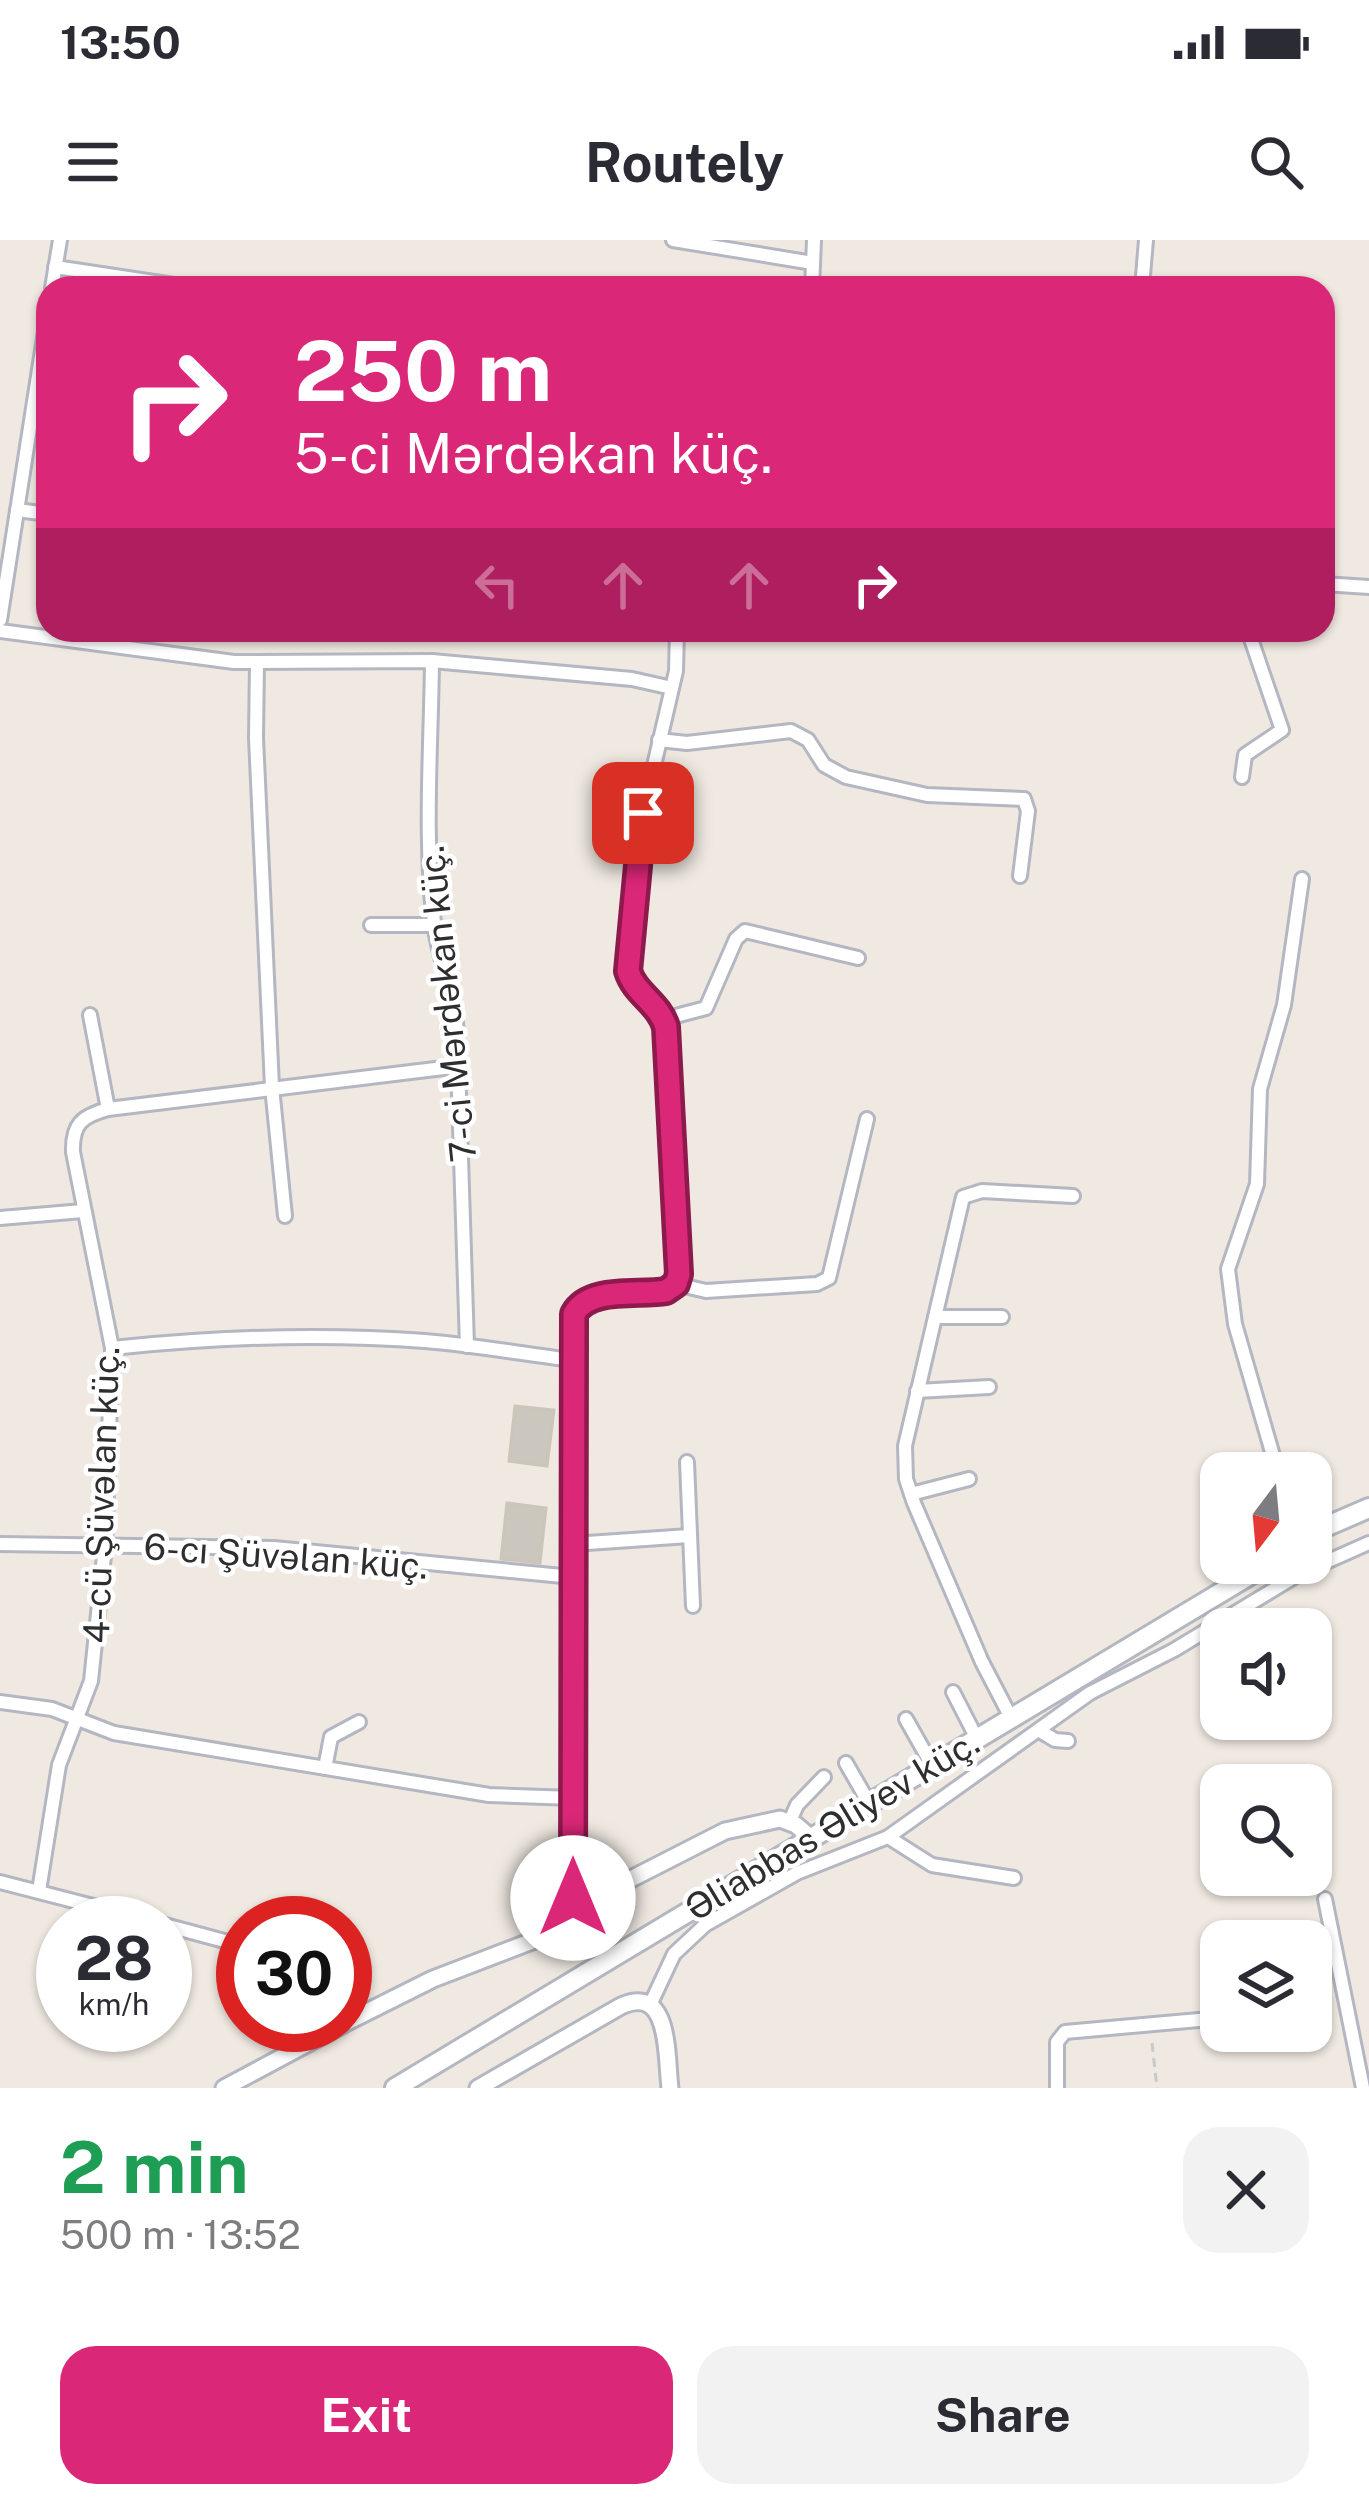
<!DOCTYPE html>
<html lang="en">
<head>
<meta charset="utf-8">
<style>
  body { margin:0; font-family:"Public Sans",sans-serif; background:#f2f2f3; color:#2b2b33; height:100vh; display:flex; flex-direction:column; font-size:45px; white-space:nowrap }
  * { box-sizing:border-box; margin:0 }
  p { font-size:39px; color:#7c7c81 }
  .icon { flex:none; width:66px; height:66px; fill:none; stroke:currentColor; stroke-width:2; stroke-linecap:round; stroke-linejoin:round }
  .map { position:relative; height:1848px; overflow:hidden }
  .side { display:flex; flex-direction:column; background:#fff; flex:1 }
  .side>* { flex:none }
  .banner { position:absolute; left:36px; top:36px; width:1299px; height:366px; border-radius:36px; box-shadow:0 3px 9px #0004; background:#db2777; color:#fff; overflow:hidden }
  .needle { width:78px; rotate:196deg }
  .fabs { position:absolute; left:1200px; top:1212px; display:grid; gap:24px }
  .fabs a { display:grid; place-items:center; width:132px; height:132px; border-radius:24px; background:#fff; box-shadow:0 3px 9px #0004; font-size:60px }
  .speed { position:absolute; left:36px; top:1656px; display:flex; gap:24px; font-size:60px; font-weight:700; text-align:center }
  .speed>* { display:grid; place-content:center; width:156px; height:156px; border-radius:50%; background:#fff; box-shadow:0 3px 9px #0004; line-height:1 }
  .speed small { font-size:30px; font-weight:400 }
  .speed .limit { border:18px solid #d22; background:#fff; color:#111 }
  .pin { position:absolute; display:grid; place-items:center; width:102px; height:102px; color:#fff; margin:-51px; border-radius:24px; box-shadow:0 6px 18px #0006 }
  .me { position:absolute; width:132px; margin:-66px; rotate:0deg; stroke-linejoin:round; filter:drop-shadow(0 0 9px #0008) }
  .turn { display:flex; align-items:center; gap:42px; height:252px; padding:0 60px; font-size:54px }
  .turn .icon { width:156px; height:156px; stroke-width:2.5 }
  .turn b { display:block; font-size:84px; line-height:102px }
  .lanes { display:flex; align-items:center; height:114px; padding:0 60px; background:#0003; justify-content:center; gap:60px; direction:ltr }
  .lanes .off { opacity:.35 }
  .round { display:grid; place-items:center; flex:none; width:126px; height:126px; border-radius:36px; background:#f2f2f3 }
  .summary { display:flex; align-items:center; justify-content:space-between; height:204px; padding:0 60px }
  h1 { font-size:72px; font-weight:700; line-height:90px; color:#1e9e55 }
  .button { display:flex; gap:24px; margin-top:auto; padding:24px 60px }
  .button a { flex:1; height:138px; border-radius:36px; background:#db2777; color:#fff; font-size:48px; font-weight:700; line-height:138px; text-align:center }
  .button a+a { background:#f2f2f3; color:#2b2b33 }
  .status { display:flex; justify-content:space-between; align-items:center; height:84px; padding:0 60px; background:#fff; direction:ltr }
  .status svg { height:33px; fill:currentColor }
  header { display:flex; justify-content:space-between; align-items:center; height:156px; padding:0 60px; background:#fff; font-size:54px; font-weight:700 }
  .map>svg:first-child { display:block }
  .building { fill:#cbc7bf; stroke:#cbc5ba; stroke-width:3 }
  .lines { fill:none; stroke-linecap:round; stroke-linejoin:round }
  .minor-casing { stroke:#b4b7c1; stroke-width:18 }
  .tertiary-casing { stroke:#b4b7c1; stroke-width:21 }
  .secondary-casing { stroke:#b4b7c1; stroke-width:24 }
  .path { stroke:#c9c9c9; stroke-width:3; stroke-dasharray:9 6; stroke-linecap:butt }
  .minor { stroke:#fff; stroke-width:12 }
  .tertiary { stroke:#fff; stroke-width:15 }
  .secondary { stroke:#fff; stroke-width:18 }
  .route-casing { stroke:#8e194d; stroke-width:30 }
  .route { stroke:#db2777; stroke-width:21 }
  .labels { text-anchor:middle; dominant-baseline:central; stroke-width:9; stroke-linejoin:round; paint-order:stroke }
  .street-label { font-size:36px; fill:#2e2e2e; stroke:#fff }
</style>
</head>
<body>
<div class="status"><b>13:50</b><svg viewBox="0 0 49 12"><path d="M0 12V9h3v3zM5 12V6h3v6zM10 12V3h3v9zM15 12V0h3v12zM26 1h20v11H26zM47 4h2v5h-2z"/></svg></div>
<header><svg class="icon" aria-label="menu" viewBox="0 0 24 24"><path d="M4 6h16M4 12h16M4 18h16"/></svg>Routely<svg class="icon" aria-label="search" viewBox="0 0 24 24"><circle cx="10" cy="10" r="6"/><path d="M15 15l6 6"/></svg></header>
<div class="map">
<svg width="1369" height="1848" viewBox="0 0 1369 1848">
  <rect width="100%" height="100%" fill="#efe9e1"/>
  <g class="building">
    <path d="M 515,1166 L 554,1170 L 547,1226 L 509,1221 Z"/>
    <path d="M 507,1263 L 546,1268 L 540,1323 L 501,1319 Z"/>
  </g>
  <g class="lines">
    <defs>
      <g id="minor">
        <path d="M 673,0 L 813,23"/>
        <path d="M 55,27 L 194,48"/>
        <path d="M 52,48 L 60,0"/>
        <path d="M 812,48 L 814,0"/>
        <path d="M 1142,48 L 1146,0"/>
        <path d="M 17,270 L 48,274"/>
        <path d="M 1323,344 L 1369,347"/>
        <path d="M 0,380 L 48,72"/>
        <path d="M 0,391 L 234,422 L 432,421 L 632,439 L 672,448"/>
        <path d="M 432,421 C 431,508 424,596 434,683 C 439,720 454,754 457,792 L 467,1106"/>
        <path d="M 257,422 L 256,498 L 272,847 L 285,976"/>
        <path d="M 659,500 L 687,503 L 791,491 L 808,500 L 824,525 L 846,537 L 927,555 L 1024,559 L 1028,571 L 1020,636"/>
        <path d="M 1242,537 L 1245,515 L 1282,490 L 1248,390"/>
        <path d="M 371,685 L 434,685"/>
        <path d="M 90,775 L 108,869"/>
        <path d="M 664,779 L 706,768 L 736,699 L 745,691 L 858,718"/>
        <path d="M 0,978 L 83,971"/>
        <path d="M 676,1044 L 706,1051 L 817,1044 L 829,1038 L 867,879"/>
        <path d="M 935,1077 L 1002,1077"/>
        <path d="M 112,1108 C 217,1097 320,1093 425,1101 C 474,1105 523,1114 572,1120"/>
        <path d="M 917,1151 L 989,1147"/>
        <path d="M 687,1222 L 693,1366"/>
        <path d="M 1278,1233 L 1235,1084 L 1228,1029 L 1257,944 L 1260,849 L 1284,765 L 1302,639"/>
        <path d="M 911,1254 L 969,1239"/>
        <path d="M 0,1304 L 274,1308 L 573,1337"/>
        <path d="M 573,1304 L 689,1296"/>
        <path d="M 953,1452 L 973,1491"/>
        <path d="M 0,1462 L 52,1469 L 114,1493 L 489,1555 L 574,1558"/>
        <path d="M 1007,1470 L 982,1422 L 914,1263 L 906,1239 L 905,1206 L 963,957 L 982,951 L 1073,956"/>
        <path d="M 906,1479 L 928,1518"/>
        <path d="M 1040,1491 L 1055,1500 L 1068,1501"/>
        <path d="M 846,1523 L 865,1556"/>
        <path d="M 325,1528 L 331,1497 L 359,1482"/>
        <path d="M 790,1581 L 797,1565 L 824,1537"/>
        <path d="M 888,1597 L 932,1625 L 1014,1638"/>
        <path d="M 0,1642 L 159,1683"/>
        <path d="M 39,1651 L 59,1525 L 91,1441 L 105,1306 L 112,1108 L 73,912 C 72,884 82,876 108,869 L 460,826"/>
        <path d="M 1325,1659 L 1363,1848"/>
        <path d="M 578,1675 L 573,1657 L 574,1074 C 589,1046 638,1056 666,1051 L 676,1044 L 679,1034 L 666,787 L 655,765 L 633,744 L 627,717 L 643,573 L 676,431 L 677,390"/>
        <path d="M 165,1685 L 243,1706"/>
        <path d="M 651,1763 L 674,1714 L 705,1685 L 797,1633 L 888,1597 L 1090,1453 L 1174,1410 L 1299,1334 L 1369,1303"/>
        <path d="M 291,1785 L 294,1811"/>
        <path d="M 1057,1848 L 1057,1802 L 1065,1792 L 1221,1778"/>
      </g>
      <g id="tertiary">
        <path d="M 345,1783 L 433,1739 L 553,1693 L 625,1642 L 725,1591 L 780,1579 L 796,1585 L 811,1598"/>
        <path d="M 224,1848 L 342,1785"/>
        <path d="M 478,1848 L 621,1766 C 671,1743 666,1817 670,1848"/>
      </g>
      <g id="secondary">
        <path d="M 1311,1293 L 1369,1268"/>
        <path d="M 395,1848 L 1270,1323"/>
      </g>
    </defs>
    <use href="#minor" class="minor-casing"/>
    <use href="#tertiary" class="tertiary-casing"/>
    <use href="#secondary" class="secondary-casing"/>
    <path class="path" d="M 1152,1803 L 1157,1848"/>
    <use href="#minor" class="minor"/>
    <use href="#tertiary" class="tertiary"/>
    <use href="#secondary" class="secondary"/>
  </g>
  <g class="lines">
    <defs>
      <path id="route" d="M 573,1658 L 574,1074 C 589,1046 639,1056 666,1051 L 676,1044 L 679,1034 L 666,787 C 659,763 635,754 628,731 L 643,573"/>
    </defs>
    <use href="#route" class="route-casing"/>
    <use href="#route" class="route"/>
  </g>
  <g class="labels">
    <g class="street-label">
      <text transform="translate(447 764) rotate(-96)">7-ci Mərdəkan küç.</text>
      <text transform="translate(101 1255) rotate(-88)">4-cü Şüvəlan küç.</text>
      <text transform="translate(286 1316) rotate(4)">6-cı Şüvəlan küç.</text>
      <text transform="translate(832 1585) rotate(-31)">Əliabbas Əliyev küç.</text>
    </g>
  </g>
</svg>
<div class="fabs">
<a><svg class="needle" viewBox="-14 -14 28 28"><path d="M0-13l5 13h-10z" fill="#e53935"/><path d="M0 13l5-13h-10z" fill="#7c7c81"/></svg></a>
<a><svg class="icon" aria-label="sound" viewBox="0 0 24 24"><path d="M4 9h4l5-4v14l-5-4H4zM17 9q2 3 0 6"/></svg></a>
<a><svg class="icon" aria-label="search" viewBox="0 0 24 24"><circle cx="10" cy="10" r="6"/><path d="M15 15l6 6"/></svg></a>
<a><svg class="icon" aria-label="layers" viewBox="0 0 24 24"><path d="M12 4l9 5-9 5-9-5zM3 14l9 5 9-5"/></svg></a>
</div>
<div class="speed"><div>28<small>km/h</small></div><div class="limit">30</div></div>
<div class="pin" style="left:643px;top:573px;background:#d93025"><svg class="icon" aria-label="arrive" viewBox="0 0 24 24"><path d="M6 21V4h12l-3 4 3 4H6"/></svg></div>
<svg class="me" style="left:573px;top:1658px" viewBox="-20 -20 40 40"><circle r="19" fill="#fff"/><path d="M0-13L10 11 0 6-10 11z" fill="#db2777"/></svg>
<div class="banner">
<div class="turn"><svg class="icon" aria-label="right" viewBox="0 0 24 24"><path d="M7 20v-9h11M14 6l5 5-5 5"/></svg><div><b>250 m</b>5-ci Mərdəkan küç.</div></div>
<div class="lanes"><svg class="icon off" aria-label="left" viewBox="0 0 24 24"><path d="M17 20v-9H6M10 6l-5 5 5 5"/></svg><svg class="icon off" aria-label="ahead" viewBox="0 0 24 24"><path d="M12 20V5M6 11l6-6 6 6"/></svg><svg class="icon off" aria-label="ahead" viewBox="0 0 24 24"><path d="M12 20V5M6 11l6-6 6 6"/></svg><svg class="icon" aria-label="right" viewBox="0 0 24 24"><path d="M7 20v-9h11M14 6l5 5-5 5"/></svg></div>
</div>
</div>
<section class="side">
<div class="summary"><div><h1>2 min</h1><p>500 m · 13:52</p></div><a class="round"><svg class="icon" aria-label="close" viewBox="0 0 24 24"><path d="M6 6l12 12M18 6L6 18"/></svg></a></div>
<div class="button"><a>Exit</a><a>Share</a></div>
</section>
</body>
</html>
